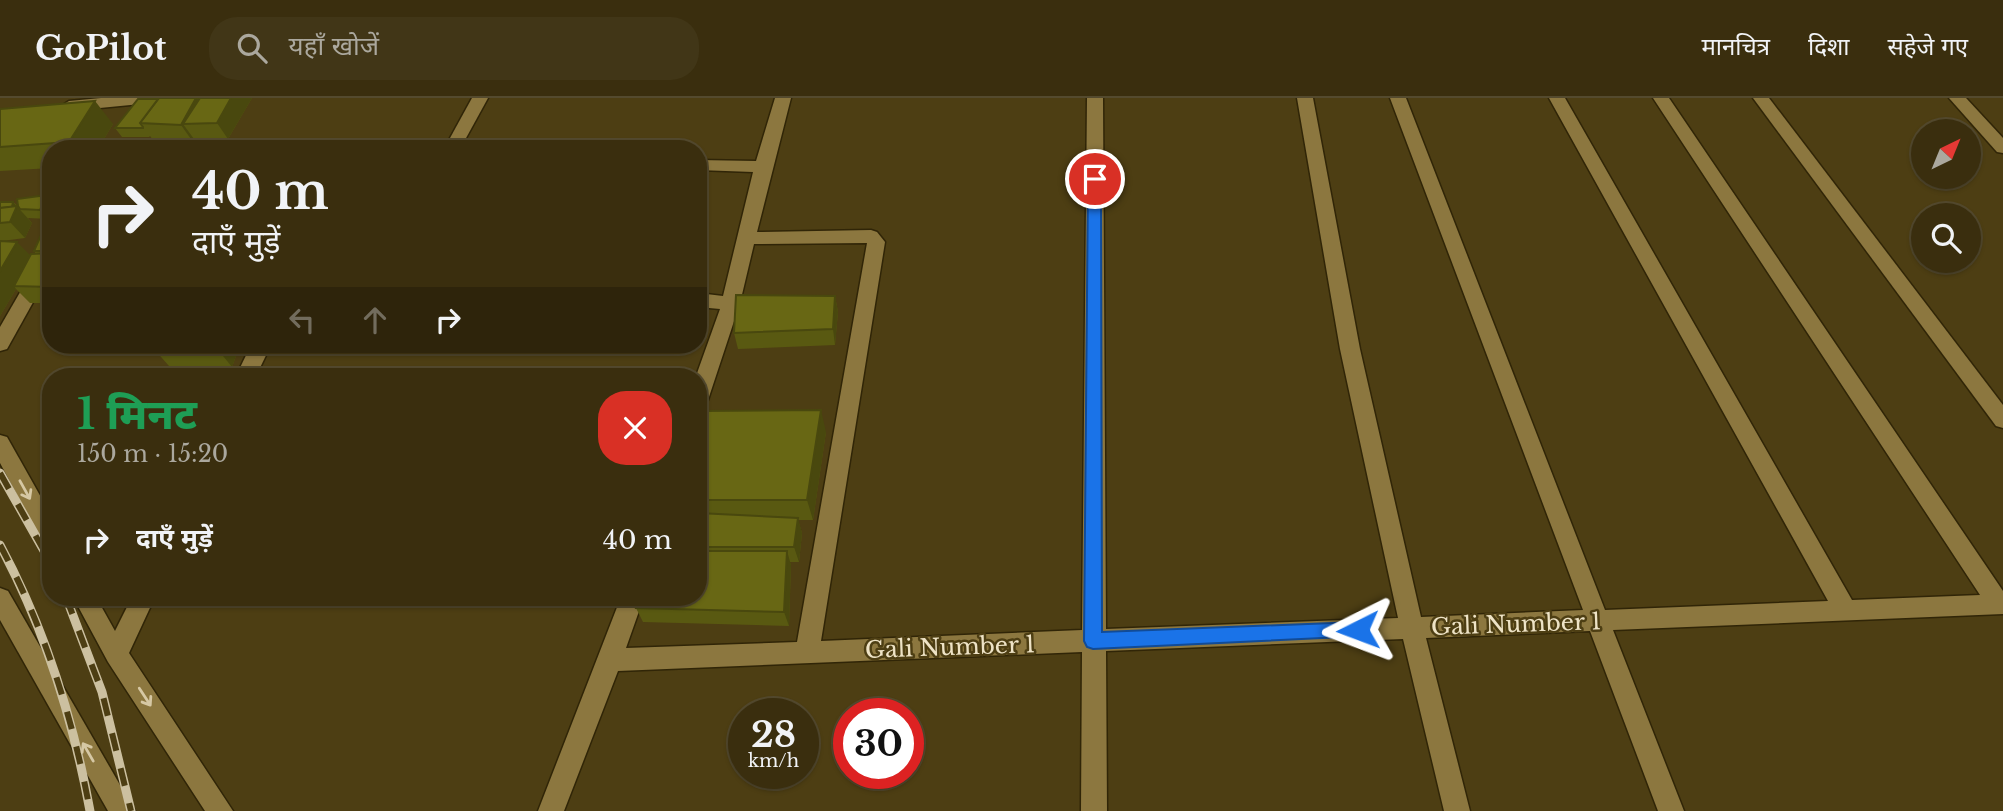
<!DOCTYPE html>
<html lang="hi">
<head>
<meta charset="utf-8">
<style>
  body { margin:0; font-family:"Libre Baskerville","Noto Sans Devanagari",serif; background:#413617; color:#f1f3f6; height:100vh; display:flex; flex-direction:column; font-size:26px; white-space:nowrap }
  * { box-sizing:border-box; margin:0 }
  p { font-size:23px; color:#aba89e }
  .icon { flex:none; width:38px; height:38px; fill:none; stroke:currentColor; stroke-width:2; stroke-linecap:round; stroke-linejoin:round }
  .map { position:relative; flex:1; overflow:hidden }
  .sheet { position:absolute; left:42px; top:270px; width:665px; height:238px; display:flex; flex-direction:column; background:#3a2e0e; border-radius:28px; box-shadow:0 2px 5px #0004,0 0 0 2px #544a2e }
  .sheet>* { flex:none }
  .banner { position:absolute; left:42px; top:42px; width:665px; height:214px; border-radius:28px; box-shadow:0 2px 5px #0004,0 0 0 2px #544a2e; background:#3a2e0e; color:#f1f3f6; overflow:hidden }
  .needle { width:46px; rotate:43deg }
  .fabs { position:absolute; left:1911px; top:21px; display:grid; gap:14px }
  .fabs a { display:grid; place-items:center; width:70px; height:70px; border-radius:50%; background:#3a2e0e; box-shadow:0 2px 5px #0004,0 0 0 2px #544a2e; font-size:35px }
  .speed { position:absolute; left:728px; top:600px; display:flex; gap:14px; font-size:35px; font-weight:700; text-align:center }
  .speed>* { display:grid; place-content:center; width:91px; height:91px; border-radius:50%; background:#3a2e0e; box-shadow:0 2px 5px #0004,0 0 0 2px #544a2e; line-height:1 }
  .speed small { font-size:18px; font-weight:400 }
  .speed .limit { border:10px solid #d22; background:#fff; color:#111 }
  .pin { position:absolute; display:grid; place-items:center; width:60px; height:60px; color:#fff; margin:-30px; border:4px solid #fff; border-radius:50%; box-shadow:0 2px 7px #0007 }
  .me { position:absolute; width:77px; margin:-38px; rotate:267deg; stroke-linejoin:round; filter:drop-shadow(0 0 5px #0008) }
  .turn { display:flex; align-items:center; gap:24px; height:147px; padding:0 35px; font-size:32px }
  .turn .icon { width:91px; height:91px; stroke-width:2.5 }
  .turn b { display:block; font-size:49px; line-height:60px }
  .lanes { display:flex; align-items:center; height:66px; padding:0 35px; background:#0003; justify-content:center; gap:35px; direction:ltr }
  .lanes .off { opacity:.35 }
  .round { display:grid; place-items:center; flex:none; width:74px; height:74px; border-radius:28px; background:#413617 }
  .overview { display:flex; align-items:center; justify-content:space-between; height:119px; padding:0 35px }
  h1 { font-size:42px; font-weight:800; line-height:52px; color:#1e9e55 }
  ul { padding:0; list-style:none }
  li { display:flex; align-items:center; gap:21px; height:105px; padding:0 35px }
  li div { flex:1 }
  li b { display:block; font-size:26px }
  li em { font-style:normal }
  header { display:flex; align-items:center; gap:42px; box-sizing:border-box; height:98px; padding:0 35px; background:#3a2e0e; border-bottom:2px solid #544a2e }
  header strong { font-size:33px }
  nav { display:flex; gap:38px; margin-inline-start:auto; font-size:24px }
  .search { width:490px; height:63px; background:#413617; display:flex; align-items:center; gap:18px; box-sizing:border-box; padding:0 24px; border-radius:28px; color:#aba89e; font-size:26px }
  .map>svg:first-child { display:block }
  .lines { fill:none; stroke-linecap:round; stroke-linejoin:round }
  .minor-casing { stroke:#302507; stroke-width:3 }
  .minor { fill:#8c773f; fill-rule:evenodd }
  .rail-casing { stroke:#ccc0a0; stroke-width:9 }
  .rail { stroke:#4d3e13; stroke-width:6; stroke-dasharray:18; stroke-linecap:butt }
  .wall { fill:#595911 }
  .shaded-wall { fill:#49480e }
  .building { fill:#686714; stroke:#49480e; stroke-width:2 }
  .oneway { stroke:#d6c8a4 }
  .route { fill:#1a73e8; stroke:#114b97; stroke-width:2 }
  .labels { text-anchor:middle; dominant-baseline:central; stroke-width:5; stroke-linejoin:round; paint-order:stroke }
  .street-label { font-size:23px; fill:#eee3c6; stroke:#4d3e13 }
</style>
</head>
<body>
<header>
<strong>GoPilot</strong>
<div class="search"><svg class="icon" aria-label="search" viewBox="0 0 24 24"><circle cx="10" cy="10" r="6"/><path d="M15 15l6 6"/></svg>यहाँ खोजें</div>
<nav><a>मानचित्र</a><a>दिशा</a><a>सहेजे गए</a></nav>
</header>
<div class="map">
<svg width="2003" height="713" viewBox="0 0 2003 713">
  <rect width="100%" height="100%" fill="#4d3e13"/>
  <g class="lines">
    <defs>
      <g id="minor">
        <path d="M 101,0 L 159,0 L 151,5 L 69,13 L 61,8 L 69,3 Z"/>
        <path d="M 472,0 L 488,0 L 460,51 L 444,51 Z"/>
        <path d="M 775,0 L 791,0 L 757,134 L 871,132 L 877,134 L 885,144 L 821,543 L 1082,532 L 1087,0 L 1103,0 L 1106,531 L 1398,520 L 1340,251 L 1297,0 L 1313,0 L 1360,251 L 1421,519 L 1583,512 L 1390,0 L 1406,0 L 1605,512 L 1828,503 L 1549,0 L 1565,0 L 1852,502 L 1980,497 L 1653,0 L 1669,0 L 2003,493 L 2003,516 L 1613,532 L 1684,713 L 1658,713 L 1590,533 L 1426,540 L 1470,713 L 1444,713 L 1403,541 L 1106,553 L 1107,713 L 1081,713 L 1082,554 L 618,573 L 564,713 L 538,713 L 621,499 L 644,499 L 626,550 L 797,544 L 867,145 L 754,146 L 740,205 L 708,302 L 705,307 L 698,310 L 698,278 L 696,278 L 720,211 L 698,209 L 698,195 L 723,198 L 753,74 L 698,72 L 698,62 L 756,63 Z"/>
        <path d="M 1753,0 L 1769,0 L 2003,307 L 2003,330 L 1996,328 Z"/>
        <path d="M 1949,0 L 1966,0 L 2003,40 L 2003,55 L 1997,54 Z"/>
        <path d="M 111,43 L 191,46 L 199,51 L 105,51 L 105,44 Z"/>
        <path d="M 51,149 L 51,172 L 7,251 L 0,253 L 0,229 L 45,151 Z"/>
        <path d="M 251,247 L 271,247 L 256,278 L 236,278 Z"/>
        <path d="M 0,337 L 7,339 L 51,417 L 51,447 L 43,445 L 0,365 Z"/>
        <path d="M 0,490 L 8,493 L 135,713 L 108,713 L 0,522 Z"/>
        <path d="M 73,499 L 96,499 L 115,533 L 132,499 L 155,499 L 129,555 L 233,713 L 205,713 L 108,564 Z"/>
      </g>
    </defs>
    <use href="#minor" class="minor-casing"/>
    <use href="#minor" class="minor"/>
    <defs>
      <g id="rail">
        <path d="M 0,375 L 51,465"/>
        <path d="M 0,447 C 45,531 73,620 90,713"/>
        <path d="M 66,499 L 102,594 L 131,713"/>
      </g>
    </defs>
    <use href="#rail" class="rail-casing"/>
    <use href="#rail" class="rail"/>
  </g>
  <g class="wall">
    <path d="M 252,0 L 228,41 L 195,42 L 194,41 L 193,44 L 153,42 L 150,38 L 149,39 L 122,39 L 115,30 L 158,1 Z"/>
    <path d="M 0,11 L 113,26 L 98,51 L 51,51 L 51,70 L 0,73 Z"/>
    <path d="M 47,97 L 51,101 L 51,116 L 48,121 L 28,120 L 32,125 L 25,140 L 2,143 L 30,157 L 36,156 L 34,153 L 49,128 L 46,125 L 51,118 L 51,205 L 30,205 L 16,191 L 0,218 L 0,104 L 13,104 L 18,108 Z"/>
    <path d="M 835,198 L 838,214 L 835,247 L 738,251 L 734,235 Z"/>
    <path d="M 152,247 L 240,247 L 232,269 L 169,268 L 154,251 Z"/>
    <path d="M 698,313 L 826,334 L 813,422 L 798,422 L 802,435 L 799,464 L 790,464 L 791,467 L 789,528 L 643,524 L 636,510 L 698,499 Z"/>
  </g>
  <g class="shaded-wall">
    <path d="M 196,0 L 217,0 L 183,26 L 194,41 L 193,44 L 181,27 Z"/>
    <path d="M 231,0 L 252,0 L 228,41 L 217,25 Z"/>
    <path d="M 95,3 L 113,26 L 98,51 L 75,51 L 69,44 Z"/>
    <path d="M 47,97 L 51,101 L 51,116 L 48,121 L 40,112 Z"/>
    <path d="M 13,104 L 32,125 L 25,140 L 10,124 L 10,113 Z"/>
    <path d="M 17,144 L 33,160 L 14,188 L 16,191 L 0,218 L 0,173 Z"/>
    <path d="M 835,198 L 838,214 L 835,247 L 833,231 Z"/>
    <path d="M 221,247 L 240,247 L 232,269 L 219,253 Z"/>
    <path d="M 821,312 L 826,334 L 813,422 L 807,402 Z"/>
    <path d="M 798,420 L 802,435 L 799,464 L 794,449 Z"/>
    <path d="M 787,453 L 791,467 L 789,528 L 784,514 Z"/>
  </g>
  <g class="building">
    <path d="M 159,0 L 196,0 L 181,27 L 140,25 Z"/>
    <path d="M 200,0 L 231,0 L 217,25 L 183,26 Z"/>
    <path d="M 138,1 L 158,1 L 140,25 L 143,29 L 143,30 L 115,30 Z"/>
    <path d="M 95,3 L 69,44 L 0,49 L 0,11 Z"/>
    <path d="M 518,42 L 632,46 L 630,51 L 512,51 Z"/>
    <path d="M 47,97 L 40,112 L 20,111 L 18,108 L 17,101 Z"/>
    <path d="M 0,104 L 13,104 L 12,109 L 0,110 Z"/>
    <path d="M 17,108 L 10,124 L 0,125 L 0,110 Z"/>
    <path d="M 51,118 L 51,125 L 46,125 Z"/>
    <path d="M 45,128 L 51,128 L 51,153 L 34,153 Z"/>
    <path d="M 0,143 L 17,144 L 0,173 Z"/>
    <path d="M 51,155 L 51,189 L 14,188 L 31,156 Z"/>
    <path d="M 736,197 L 835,198 L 833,231 L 734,235 Z"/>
    <path d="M 152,247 L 221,247 L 219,253 L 154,251 Z"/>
    <path d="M 821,312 L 807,402 L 698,402 L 698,313 Z"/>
    <path d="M 698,415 L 798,420 L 794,449 L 698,449 Z"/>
    <path d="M 698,453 L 787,453 L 784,514 L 636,510 L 639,499 L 698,499 Z"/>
  </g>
  <defs><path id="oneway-shaft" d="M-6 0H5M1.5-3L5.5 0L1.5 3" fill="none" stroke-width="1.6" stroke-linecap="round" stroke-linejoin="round" transform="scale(1.75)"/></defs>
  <g class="oneway">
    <use href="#oneway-shaft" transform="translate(25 392) rotate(61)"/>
    <use href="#oneway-shaft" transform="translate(145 599) rotate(57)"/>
    <use href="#oneway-shaft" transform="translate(88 654) rotate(-120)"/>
  </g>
  <path class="route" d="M 1095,77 L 1101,81 L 1102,534 L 1358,524 L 1364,526 L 1367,532 L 1364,538 L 1093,551 L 1087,549 L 1084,543 L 1088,81 Z"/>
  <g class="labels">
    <g class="street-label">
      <text transform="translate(1516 526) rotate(-2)">Gali Number 1</text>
      <text transform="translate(950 549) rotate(-2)">Gali Number 1</text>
    </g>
  </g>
</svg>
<div class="fabs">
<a><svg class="needle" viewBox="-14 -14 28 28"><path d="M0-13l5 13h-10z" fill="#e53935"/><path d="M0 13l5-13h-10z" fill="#aba89e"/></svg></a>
<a><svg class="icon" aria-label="search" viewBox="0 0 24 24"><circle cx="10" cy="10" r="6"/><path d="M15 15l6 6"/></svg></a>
</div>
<div class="speed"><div>28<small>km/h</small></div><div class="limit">30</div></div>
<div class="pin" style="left:1095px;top:81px;background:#d93025"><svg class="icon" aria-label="arrive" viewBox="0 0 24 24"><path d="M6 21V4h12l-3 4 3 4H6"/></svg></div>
<svg class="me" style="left:1358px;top:532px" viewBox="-20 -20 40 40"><path d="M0-17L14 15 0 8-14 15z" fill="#1a73e8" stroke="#fff" stroke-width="4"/></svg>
<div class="banner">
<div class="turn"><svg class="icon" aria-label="right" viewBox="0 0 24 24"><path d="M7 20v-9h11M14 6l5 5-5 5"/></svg><div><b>40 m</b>दाएँ मुड़ें</div></div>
<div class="lanes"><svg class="icon off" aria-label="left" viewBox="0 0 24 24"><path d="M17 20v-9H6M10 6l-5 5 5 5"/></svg><svg class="icon off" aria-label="ahead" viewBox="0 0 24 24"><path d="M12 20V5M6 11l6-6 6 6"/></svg><svg class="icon" aria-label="right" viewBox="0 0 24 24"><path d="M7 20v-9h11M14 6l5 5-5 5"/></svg></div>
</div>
<section class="sheet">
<div class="overview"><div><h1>1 मिनट</h1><p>150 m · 15:20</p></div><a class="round" style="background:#d93025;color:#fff"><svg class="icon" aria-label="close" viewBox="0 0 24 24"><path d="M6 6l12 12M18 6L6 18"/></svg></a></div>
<ul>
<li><svg class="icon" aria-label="right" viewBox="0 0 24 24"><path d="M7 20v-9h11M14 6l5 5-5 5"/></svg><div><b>दाएँ मुड़ें</b></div><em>40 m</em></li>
</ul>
</section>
</div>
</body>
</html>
